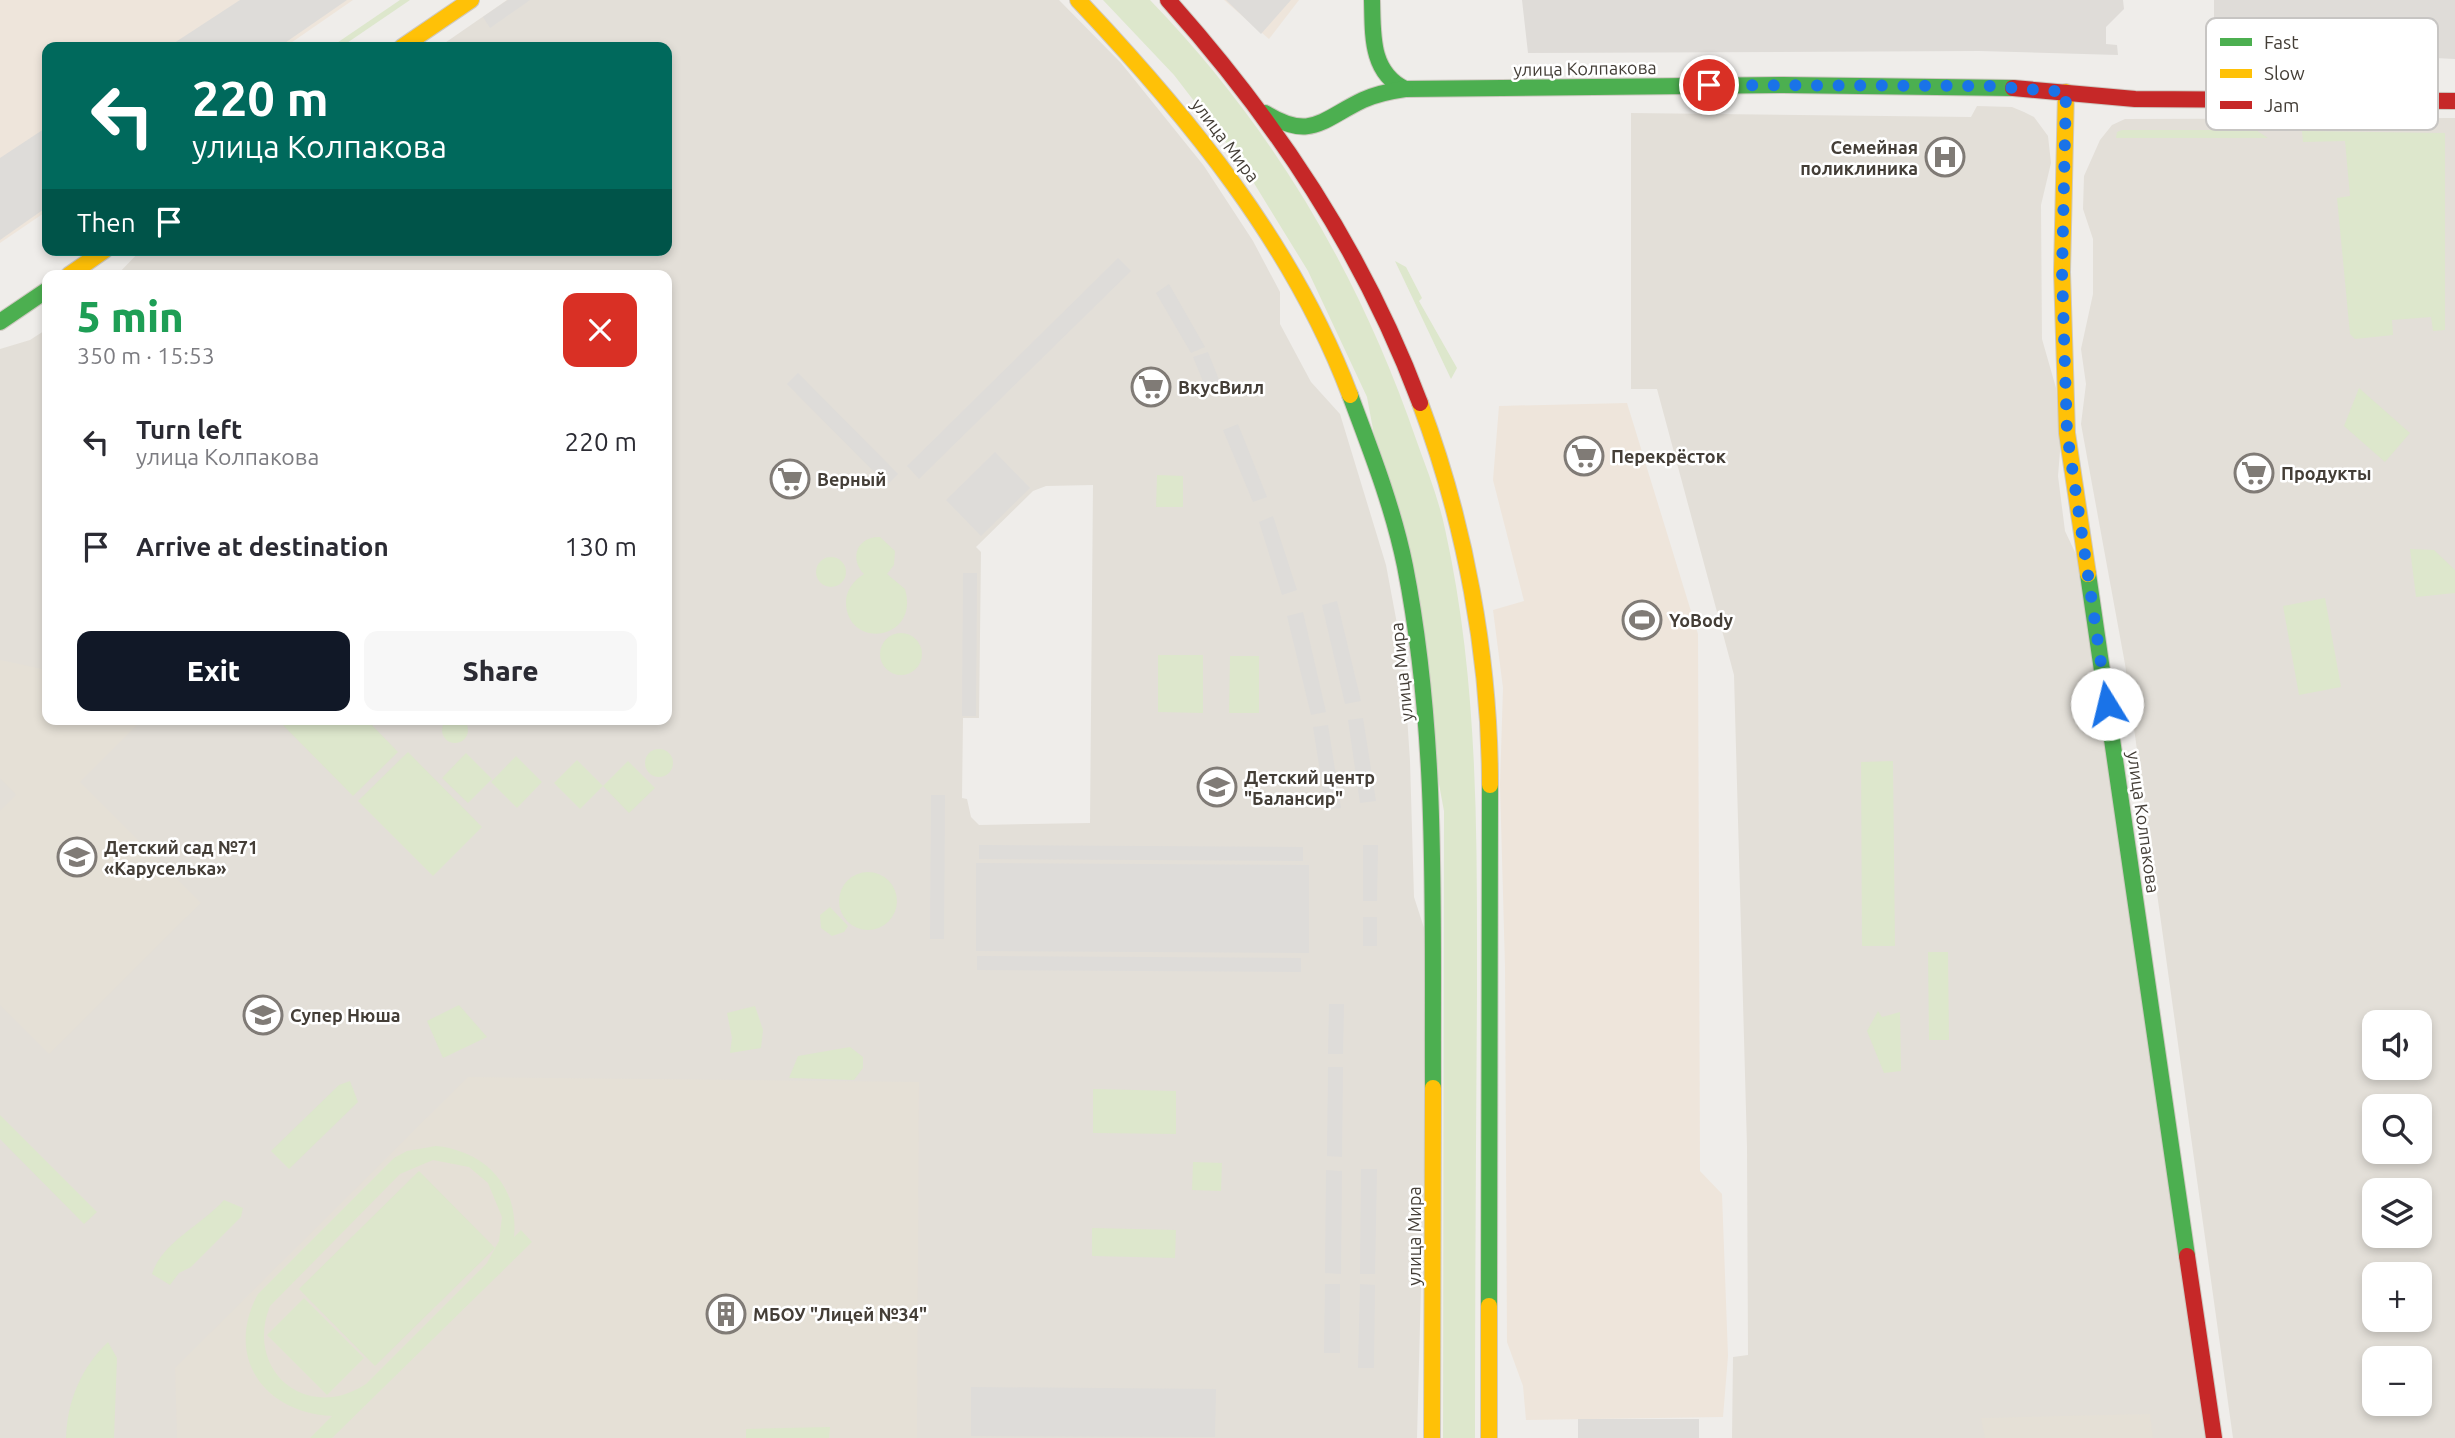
<!DOCTYPE html>
<html lang="en">
<head>
<meta charset="utf-8">
<style>
  body { margin:0; font-family:Ubuntu,sans-serif; background:#f7f7f7; color:#2b2b33; height:100vh; display:flex; flex-direction:column; font-size:26px; white-space:nowrap }
  * { box-sizing:border-box; margin:0 }
  p { font-size:23px; color:#7c7c81 }
  .icon { flex:none; width:38px; height:38px; fill:none; stroke:currentColor; stroke-width:2; stroke-linecap:round; stroke-linejoin:round }
  .map { position:relative; flex:1; overflow:hidden }
  .side { position:absolute; left:42px; top:270px; width:630px; height:455px; display:flex; flex-direction:column; background:#fff; border-radius:14px; box-shadow:0 4px 10px #0003 }
  .side>* { flex:none }
  .banner { position:absolute; left:42px; top:42px; width:630px; height:214px; border-radius:14px; box-shadow:0 4px 10px #0003; background:#00695c; color:#fff; overflow:hidden }
  .buttons { position:absolute; left:2362px; top:1010px; display:grid; gap:14px }
  .buttons a { display:grid; place-items:center; width:70px; height:70px; border-radius:14px; background:#fff; box-shadow:0 4px 10px #0003; font-size:35px }
  .pin { position:absolute; display:grid; place-items:center; width:60px; height:60px; color:#fff; margin:-30px; border:4px solid #fff; border-radius:50%; box-shadow:0 2px 7px #0007 }
  .me { position:absolute; width:77px; margin:-38px; rotate:351deg; stroke-linejoin:round; filter:drop-shadow(0 0 5px #0008) }
  .turn { display:flex; align-items:center; gap:24px; height:147px; padding:0 35px; font-size:32px }
  .turn .icon { width:91px; height:91px; stroke-width:2.5 }
  .turn b { display:block; font-size:49px; line-height:60px }
  .then { display:flex; align-items:center; height:66px; padding:0 35px; background:#0003; gap:14px; font-size:26px }
  .round { display:grid; place-items:center; flex:none; width:74px; height:74px; border-radius:14px; background:#f7f7f7 }
  .overview { display:flex; align-items:center; justify-content:space-between; height:119px; padding:0 35px }
  h1 { font-size:42px; font-weight:800; line-height:52px; color:#1e9e55 }
  .action { display:flex; gap:14px; margin-top:auto; padding:14px 35px }
  .action a { flex:1; height:80px; border-radius:14px; background:#111827; color:#fff; font-size:28px; font-weight:800; line-height:80px; text-align:center }
  .action a+a { background:#f7f7f7; color:#2b2b33 }
  ul { padding:0; list-style:none }
  li { display:flex; align-items:center; gap:21px; height:105px; padding:0 35px }
  li div { flex:1 }
  li b { display:block; font-size:26px }
  li em { font-style:normal }
  .map>svg:first-child { display:block }
  .residential { fill:#e3dfd8; fill-rule:evenodd }
  .commercial { fill:#eee5db }
  .industrial { fill:#dfdcd8 }
  .education { fill:#e5e0d6 }
  .green { fill:#dde7cc; fill-rule:evenodd }
  .parking { fill:#dedcd9 }
  .lines { fill:none; stroke-linecap:round; stroke-linejoin:round }
  .fast-casing { stroke:#cec9c1; stroke-width:18 }
  .slow-casing { stroke:#cec9c1; stroke-width:18 }
  .jam-casing { stroke:#cec9c1; stroke-width:18 }
  .fast { stroke:#4caf50; stroke-width:16 }
  .slow { stroke:#ffc107; stroke-width:16 }
  .jam { stroke:#c62828; stroke-width:16 }
  .route { stroke:#1a73e8; stroke-width:12; stroke-dasharray:0 21.6 }
  .labels { text-anchor:middle; dominant-baseline:central; stroke-width:5; stroke-linejoin:round; paint-order:stroke }
  .street-label { font-size:18px; fill:#443e37; stroke:#fff }
  .poi-label { font-size:18px; font-weight:bold; fill:#443e37; stroke:#fff; text-anchor:start }
  .key { fill:#fff; stroke:#c7c5c3; stroke-width:2 }
  .key-label { font-size:19px; fill:#443e37 }
</style>
</head>
<body>
<div class="map">
<svg width="2455" height="1438" viewBox="0 0 2455 1438">
  <rect width="100%" height="100%" fill="#efedea"/>
  <g class="residential">
    <path d="M 507,0 L 1059,0 L 1121,63 L 1204,166 L 1253,241 L 1280,292 L 1280,324 L 1311,382 L 1340,414 L 1386,565 L 1403,656 L 1410,761 L 1414,897 L 1426,934 L 1426,1097 L 1417,1438 L 0,1438 L 0,349 L 30,340 L 47,329 L 47,719 L 667,719 L 667,275 L 117,275 L 141,250 L 667,250 L 667,47 L 439,47 ZM 1093,485 L 1090,823 L 979,825 L 971,817 L 967,799 L 962,798 L 963,718 L 979,718 L 981,552 L 976,547 L 1033,491 L 1046,486 Z"/>
    <path d="M 1977,106 L 2012,107 L 2024,112 L 2034,117 L 2048,136 L 2051,163 L 2041,205 L 2042,339 L 2056,388 L 2061,439 L 2058,476 L 2065,531 L 2082,567 L 2208,1438 L 1732,1438 L 1733,1357 L 1748,1355 L 1747,1147 L 1734,675 L 1657,389 L 1631,389 L 1631,113 L 1971,117 Z"/>
    <path d="M 2455,118 L 2455,1438 L 2233,1438 L 2125,664 L 2081,424 L 2086,384 L 2081,349 L 2093,294 L 2093,239 L 2083,209 L 2084,176 L 2100,140 L 2112,125 L 2125,119 ZM 2375,1022 L 2420,1022 L 2420,1068 L 2375,1068 ZM 2375,1106 L 2420,1106 L 2420,1152 L 2375,1152 ZM 2375,1190 L 2420,1190 L 2420,1236 L 2375,1236 ZM 2375,1274 L 2420,1274 L 2420,1320 L 2375,1320 ZM 2375,1358 L 2420,1358 L 2420,1404 L 2375,1404 Z"/>
  </g>
  <g class="commercial">
    <path d="M 0,0 L 353,0 L 285,47 L 47,47 L 47,211 L 0,243 Z"/>
    <path d="M 1224,0 L 1299,0 L 1269,39 Z"/>
    <path d="M 1627,403 L 1698,634 L 1700,1171 L 1722,1194 L 1728,1356 L 1723,1417 L 1526,1420 L 1523,1386 L 1507,1342 L 1505,967 L 1500,785 L 1503,688 L 1493,610 L 1524,601 L 1493,480 L 1499,406 Z"/>
  </g>
  <g class="industrial">
    <path d="M 1522,0 L 2123,0 L 2124,9 L 2106,27 L 2106,44 L 2117,45 L 2118,55 L 1979,51 L 1528,53 Z"/>
    <path d="M 2214,0 L 2455,0 L 2455,59 L 2214,47 Z"/>
  </g>
  <g class="education">
    <path d="M 0,660 L 47,670 L 47,719 L 143,719 L 80,782 L 201,903 L 49,1054 L 0,1005 L 0,811 L 16,795 L 0,778 Z"/>
    <path d="M 468,1077 L 919,1082 L 917,1438 L 177,1438 L 175,1368 Z"/>
    <path d="M 2150,1414 L 2153,1438 L 1985,1438 L 1981,1418 Z"/>
  </g>
  <g class="green">
    <path d="M 400,0 L 410,0 L 341,47 L 331,47 Z"/>
    <path d="M 1103,0 L 1150,0 C 1273,127 1360,275 1417,442 C 1427,470 1439,500 1445,529 C 1479,682 1477,838 1477,994 C 1476,1142 1475,1290 1475,1438 L 1443,1438 L 1444,811 L 1367,397 L 1308,271 L 1241,162 L 1174,75 Z"/>
    <path d="M 2122,130 L 2256,130 L 2268,138 L 2116,138 L 2117,132 Z"/>
    <path d="M 2302,131 L 2445,133 L 2445,330 L 2433,331 L 2431,317 L 2392,320 L 2393,335 L 2355,339 L 2350,334 L 2337,198 L 2350,196 L 2345,141 L 2303,142 Z"/>
    <path d="M 1395,261 L 1406,267 L 1422,298 L 1419,301 L 1457,368 L 1451,379 Z"/>
    <path d="M 2359,388 L 2410,433 L 2385,462 L 2344,426 Z"/>
    <path d="M 1157,475 L 1183,476 L 1183,507 L 1156,507 Z"/>
    <path d="M 880,537 L 895,551 L 894,565 L 887,574 L 905,589 C 920,640 850,650 846,605 C 845,591 853,581 864,574 C 849,559 857,536 880,537 Z"/>
    <path d="M 2410,549 L 2434,550 L 2455,570 L 2455,593 L 2416,597 Z"/>
    <circle cx="831" cy="572" r="15"/>
    <path d="M 2325,598 L 2341,687 L 2299,695 L 2283,606 Z"/>
    <circle cx="901" cy="654" r="21"/>
    <path d="M 1158,655 L 1203,655 L 1203,713 L 1158,712 Z"/>
    <path d="M 1230,656 L 1259,656 L 1259,713 L 1229,713 Z"/>
    <circle cx="455" cy="730" r="13"/>
    <path d="M 277,719 L 366,719 L 398,752 L 353,796 Z"/>
    <circle cx="659" cy="763" r="14"/>
    <path d="M 408,752 L 482,827 L 433,876 L 358,801 Z"/>
    <path d="M 466,753 L 492,779 L 468,803 L 442,778 Z"/>
    <path d="M 516,756 L 542,782 L 517,808 L 491,782 Z"/>
    <path d="M 577,760 L 603,786 L 628,761 L 655,788 L 629,813 L 603,786 L 580,809 L 554,783 Z"/>
    <path d="M 1893,761 L 1895,946 L 1862,946 L 1861,762 Z"/>
    <circle cx="868" cy="901" r="29"/>
    <path d="M 830,907 L 848,926 L 844,932 L 832,936 L 821,928 L 820,915 Z"/>
    <path d="M 1928,952 L 1948,952 L 1949,1040 L 1929,1040 Z"/>
    <path d="M 459,1005 L 487,1037 L 443,1058 L 427,1021 Z"/>
    <path d="M 755,1006 L 763,1030 L 761,1048 L 730,1053 L 732,1038 L 727,1013 Z"/>
    <path d="M 1878,1011 L 1882,1017 L 1900,1012 L 1901,1071 L 1884,1073 L 1867,1031 Z"/>
    <path d="M 850,1047 L 863,1057 L 863,1068 L 854,1080 L 789,1078 L 798,1056 Z"/>
    <path d="M 350,1081 L 358,1102 L 289,1169 L 271,1151 L 339,1085 Z"/>
    <path d="M 1093,1089 L 1176,1091 L 1176,1134 L 1093,1133 Z"/>
    <path d="M 0,1115 L 97,1212 L 84,1224 L 0,1139 Z"/>
    <path d="M 436,1146 C 485,1151 519,1186 514,1237 L 521,1230 L 532,1242 L 332,1438 L 310,1438 L 332,1416 C 264,1413 224,1357 258,1294 L 394,1158 L 407,1151 ZM 433,1160 L 469,1167 L 488,1183 L 502,1217 L 499,1241 L 487,1263 L 366,1384 C 307,1423 244,1371 270,1306 L 400,1174 Z"/>
    <path d="M 1193,1162 L 1222,1163 L 1221,1191 L 1192,1190 Z"/>
    <path d="M 419,1171 L 495,1248 L 375,1366 L 299,1289 Z"/>
    <path d="M 224,1200 L 243,1208 L 241,1217 L 191,1267 L 179,1273 L 170,1285 L 152,1274 C 162,1242 202,1225 224,1200 Z"/>
    <path d="M 1092,1228 L 1176,1230 L 1175,1258 L 1092,1256 Z"/>
    <path d="M 304,1298 L 364,1358 L 327,1395 L 267,1335 Z"/>
    <path d="M 108,1342 L 117,1358 L 114,1438 L 66,1438 C 67,1401 81,1368 108,1342 Z"/>
    <path d="M 830,1427 L 829,1438 L 746,1438 L 746,1429 Z"/>
  </g>
  <g class="parking">
    <path d="M 240,0 L 347,0 L 279,47 L 168,47 Z"/>
    <path d="M 508,0 L 530,0 L 490,28 L 483,17 Z"/>
    <path d="M 1226,0 L 1291,0 L 1261,34 Z"/>
    <path d="M 47,127 L 47,207 L 0,240 L 0,158 Z"/>
    <path d="M 1118,258 L 1131,271 L 919,479 L 907,466 Z"/>
    <path d="M 1169,284 L 1205,347 L 1191,353 L 1156,293 Z"/>
    <path d="M 1208,352 L 1221,385 L 1207,391 L 1193,357 Z"/>
    <path d="M 798,373 L 898,474 L 887,485 L 787,384 Z"/>
    <path d="M 1238,424 L 1267,497 L 1253,502 L 1223,430 Z"/>
    <path d="M 995,452 L 1030,488 L 981,536 L 946,500 Z"/>
    <path d="M 1273,516 L 1297,590 L 1282,595 L 1259,522 Z"/>
    <path d="M 963,573 L 977,573 L 976,716 L 962,716 Z"/>
    <path d="M 1337,601 L 1361,701 L 1345,704 L 1322,605 Z"/>
    <path d="M 1303,612 L 1326,712 L 1311,715 L 1287,616 Z"/>
    <path d="M 1363,718 L 1376,801 L 1360,803 L 1348,720 Z"/>
    <path d="M 1328,725 L 1341,808 L 1326,810 L 1313,727 Z"/>
    <path d="M 931,795 L 945,795 L 944,939 L 930,939 Z"/>
    <path d="M 979,845 L 1303,847 L 1303,861 L 979,859 Z"/>
    <path d="M 1363,845 L 1378,845 L 1377,901 L 1363,901 Z"/>
    <path d="M 976,863 L 1309,865 L 1309,953 L 976,951 Z"/>
    <rect x="1363" y="917" width="14" height="29"/>
    <path d="M 977,956 L 1301,958 L 1301,972 L 977,970 Z"/>
    <path d="M 1329,1004 L 1344,1004 L 1343,1054 L 1328,1054 Z"/>
    <path d="M 1328,1067 L 1343,1067 L 1342,1157 L 1327,1156 Z"/>
    <path d="M 1361,1169 L 1377,1169 L 1375,1274 L 1360,1274 Z"/>
    <path d="M 1326,1170 L 1342,1171 L 1341,1274 L 1325,1273 Z"/>
    <path d="M 1325,1284 L 1340,1284 L 1340,1353 L 1324,1353 Z"/>
    <path d="M 1360,1284 L 1375,1285 L 1374,1368 L 1358,1368 Z"/>
    <path d="M 971,1387 L 1216,1389 L 1215,1437 L 971,1436 Z"/>
    <rect x="1578" y="1419" width="121" height="19"/>
  </g>
  <g class="lines">
    <defs>
      <g id="fast">
        <path d="M 1372,0 C 1373,34 1370,72 1405,89 L 1783,85 L 2013,88"/>
        <path d="M 1265,113 C 1311,141 1321,120 1363,100 C 1376,94 1391,91 1405,89"/>
        <path d="M 0,322 L 47,290"/>
        <path d="M 1350,395 C 1371,451 1393,507 1405,566 C 1439,739 1432,913 1433,1088"/>
        <path d="M 2088,574 L 2187,1256"/>
        <path d="M 1489,1306 L 1490,785"/>
      </g>
      <g id="slow">
        <path d="M 1078,0 C 1188,116 1293,244 1350,395"/>
        <path d="M 402,47 L 471,0"/>
        <path d="M 2066,92 L 2062,272 L 2067,433 L 2088,574"/>
        <path d="M 69,275 L 105,250"/>
        <path d="M 1420,403 C 1465,522 1490,658 1490,785"/>
        <path d="M 1432,1438 L 1433,1088"/>
        <path d="M 1489,1438 L 1489,1306"/>
      </g>
      <g id="jam">
        <path d="M 1168,0 C 1276,121 1363,251 1420,403"/>
        <path d="M 2013,88 L 2135,99 L 2455,101"/>
        <path d="M 2187,1256 L 2214,1438"/>
      </g>
    </defs>
    <use href="#fast" class="fast-casing"/>
    <use href="#slow" class="slow-casing"/>
    <use href="#jam" class="jam-casing"/>
    <use href="#fast" class="fast"/>
    <use href="#slow" class="slow"/>
    <use href="#jam" class="jam"/>
  </g>
  <g class="lines">
    <path class="route" d="M 1709,85 L 1989,86 L 2066,92 L 2062,272 L 2067,433 L 2107,704"/>
  </g>
  <defs>
    <symbol id="hospital-ring" viewBox="-11 -11 22 22"><circle r="9.5" fill="#fff" stroke="#807b76" stroke-width="1.5"/><path d="M-5-5h3v3.5h4V-5h3V5h-3V1.5h-4V5h-3Z" fill="#807b76"/></symbol>
    <symbol id="supermarket-ring" viewBox="-11 -11 22 22"><circle r="9.5" fill="#fff" stroke="#807b76" stroke-width="1.5"/><path d="M-6-5.5h2.5l.6 2H6L4.5 2H-2.5L-4.4-4H-6ZM-1.5 3.2a1.3 1.3 0 1 0 .1 0ZM3 3.2a1.3 1.3 0 1 0 .1 0Z" fill="#807b76"/></symbol>
    <symbol id="stadium-ring" viewBox="-11 -11 22 22"><circle r="9.5" fill="#fff" stroke="#807b76" stroke-width="1.5"/><path d="M0-5a6.5 5 0 1 0 0 10a6.5 5 0 1 0 0-10ZM-3.5-1.8h7v3.6h-7Z" fill="#807b76"/></symbol>
    <symbol id="school-ring" viewBox="-11 -11 22 22"><circle r="9.5" fill="#fff" stroke="#807b76" stroke-width="1.5"/><path d="M0-5L7-2L0 1L-7-2ZM-4 1L0 2.5L4 1V4Q0 6-4 4Z" fill="#807b76"/></symbol>
    <symbol id="building-ring" viewBox="-11 -11 22 22"><circle r="9.5" fill="#fff" stroke="#807b76" stroke-width="1.5"/><path d="M-4-6H4V6H1V3H-1V6H-4ZM-2.5-4.3h1.7v1.8h-1.7ZM.8-4.3h1.7v1.8H.8ZM-2.5-1h1.7V.8h-1.7ZM.8-1h1.7V.8H.8Z" fill="#807b76"/></symbol>
  </defs>
  <g fill-rule="evenodd">
    <use href="#hospital-ring" x="1923" y="135" width="44" height="44"/>
    <use href="#supermarket-ring" x="1129" y="365" width="44" height="44"/>
    <use href="#supermarket-ring" x="1562" y="434" width="44" height="44"/>
    <use href="#supermarket-ring" x="2232" y="451" width="44" height="44"/>
    <use href="#supermarket-ring" x="768" y="457" width="44" height="44"/>
    <use href="#stadium-ring" x="1620" y="598" width="44" height="44"/>
    <use href="#school-ring" x="1195" y="765" width="44" height="44"/>
    <use href="#school-ring" x="55" y="835" width="44" height="44"/>
    <use href="#school-ring" x="241" y="993" width="44" height="44"/>
    <use href="#building-ring" x="704" y="1292" width="44" height="44"/>
  </g>
  <g class="labels">
    <g class="street-label">
      <text transform="translate(1585 68) rotate(-1)">улица Колпакова</text>
      <text transform="translate(1226 140) rotate(53)">улица Мира</text>
      <text transform="translate(1401 672) rotate(-96)">улица Мира</text>
      <text transform="translate(2144 822) rotate(82)">улица Колпакова</text>
      <text transform="translate(1414 1236) rotate(-90)">улица Мира</text>
    </g>
    <g class="poi-label">
      <text x="1918" y="147" text-anchor="end">Семейная<tspan x="1918" dy="21">поликлиника</tspan></text>
      <text x="1178" y="387">ВкусВилл</text>
      <text x="1611" y="456">Перекрёсток</text>
      <text x="2281" y="473">Продукты</text>
      <text x="817" y="479">Верный</text>
      <text x="1669" y="620">YoBody</text>
      <text x="1244" y="777">Детский центр<tspan x="1244" dy="21">"Балансир"</tspan></text>
      <text x="104" y="847">Детский сад №71<tspan x="104" dy="21">«Каруселька»</tspan></text>
      <text x="290" y="1015">Супер Нюша</text>
      <text x="753" y="1314">МБОУ "Лицей №34"</text>
    </g>
  </g>
  <rect x="2206" y="18" width="232" height="112" rx="10" class="key"/>
  <rect x="2220" y="38" width="32" height="8" fill="#4caf50"/>
  <rect x="2220" y="69" width="32" height="9" fill="#ffc107"/>
  <rect x="2220" y="101" width="32" height="8" fill="#c62828"/>
  <g class="key-label">
    <text x="2264" y="49">Fast</text>
    <text x="2264" y="80">Slow</text>
    <text x="2264" y="112">Jam</text>
  </g>
</svg>
<div class="buttons">
<a><svg class="icon" aria-label="sound" viewBox="0 0 24 24"><path d="M4 9h4l5-4v14l-5-4H4zM17 9q2 3 0 6"/></svg></a>
<a><svg class="icon" aria-label="search" viewBox="0 0 24 24"><circle cx="10" cy="10" r="6"/><path d="M15 15l6 6"/></svg></a>
<a><svg class="icon" aria-label="layers" viewBox="0 0 24 24"><path d="M12 4l9 5-9 5-9-5zM3 14l9 5 9-5"/></svg></a>
<a>+</a>
<a>−</a>
</div>
<div class="pin" style="left:1709px;top:85px;background:#d93025"><svg class="icon" aria-label="arrive" viewBox="0 0 24 24"><path d="M6 21V4h12l-3 4 3 4H6"/></svg></div>
<svg class="me" style="left:2107px;top:704px" viewBox="-20 -20 40 40"><circle r="19" fill="#fff"/><path d="M0-13L10 11 0 6-10 11z" fill="#1a73e8"/></svg>
<div class="banner">
<div class="turn"><svg class="icon" aria-label="left" viewBox="0 0 24 24"><path d="M17 20v-9H6M10 6l-5 5 5 5"/></svg><div><b>220 m</b>улица Колпакова</div></div>
<div class="then">Then<svg class="icon" aria-label="arrive" viewBox="0 0 24 24"><path d="M6 21V4h12l-3 4 3 4H6"/></svg></div>
</div>
<section class="side">
<div class="overview"><div><h1>5 min</h1><p>350 m · 15:53</p></div><a class="round" style="background:#d93025;color:#fff"><svg class="icon" aria-label="close" viewBox="0 0 24 24"><path d="M6 6l12 12M18 6L6 18"/></svg></a></div>
<ul>
<li><svg class="icon" aria-label="left" viewBox="0 0 24 24"><path d="M17 20v-9H6M10 6l-5 5 5 5"/></svg><div><b>Turn left</b><p>улица Колпакова</p></div><em>220 m</em></li>
<li><svg class="icon" aria-label="arrive" viewBox="0 0 24 24"><path d="M6 21V4h12l-3 4 3 4H6"/></svg><div><b>Arrive at destination</b></div><em>130 m</em></li>
</ul>
<div class="action"><a>Exit</a><a>Share</a></div>
</section>
</div>
</body>
</html>
